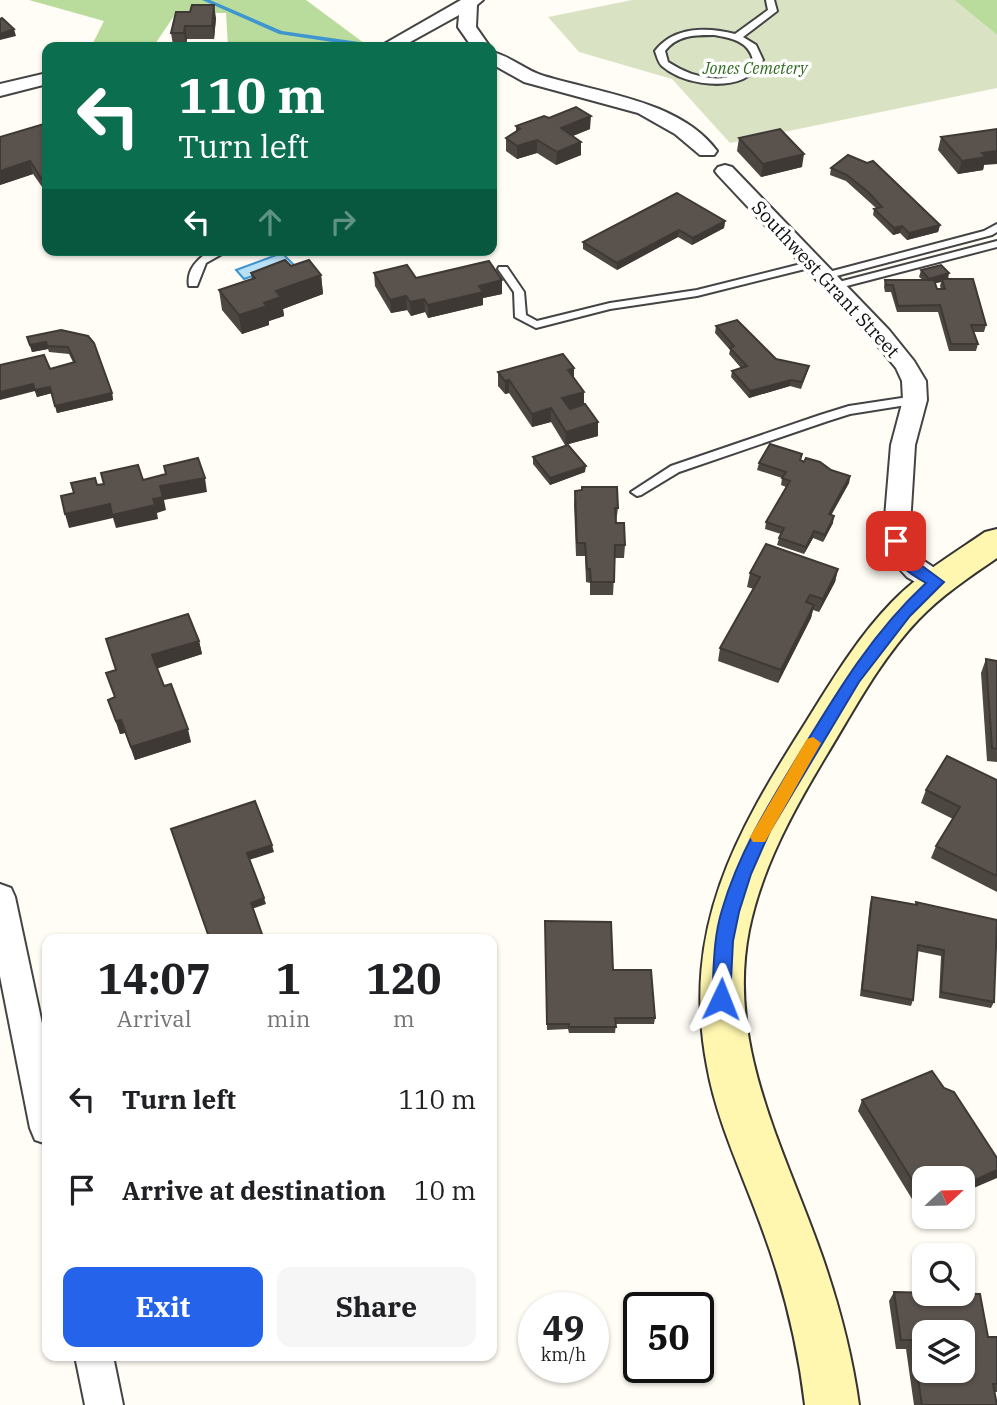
<!DOCTYPE html>
<html lang="en">
<head>
<meta charset="utf-8">
<style>
  body { margin:0; font-family:"IBM Plex Serif",serif; background:#f6f6f6; color:#202124; height:100vh; display:flex; flex-direction:column; font-size:26px; white-space:nowrap }
  * { box-sizing:border-box; margin:0 }
  p { font-size:23px; color:#757577 }
  .icon { flex:none; width:38px; height:38px; fill:none; stroke:currentColor; stroke-width:2; stroke-linecap:round; stroke-linejoin:round }
  .map { position:relative; flex:1; overflow:hidden }
  .sheet { position:absolute; left:42px; top:934px; width:455px; height:427px; display:flex; flex-direction:column; background:#fff; border-radius:14px; box-shadow:0 2px 5px #0004 }
  .sheet>* { flex:none }
  .guide { position:absolute; left:42px; top:42px; width:455px; height:214px; border-radius:14px; box-shadow:0 2px 5px #0004; background:#0b6e4f; color:#fff; overflow:hidden }
  .needle { width:46px; rotate:68deg }
  .buttons { position:absolute; left:912px; top:1166px; display:grid; gap:14px }
  .buttons a { display:grid; place-items:center; width:63px; height:63px; border-radius:14px; background:#fff; box-shadow:0 2px 5px #0004; font-size:35px }
  .speed { position:absolute; left:518px; top:1292px; display:flex; gap:14px; font-size:35px; font-weight:700; text-align:center }
  .speed>* { display:grid; place-content:center; width:91px; height:91px; border-radius:50%; background:#fff; box-shadow:0 2px 5px #0004; line-height:1 }
  .speed small { font-size:18px; font-weight:400 }
  .speed .limit { border:4px solid #111; border-radius:10px; background:#fff; color:#111 }
  .pin { position:absolute; display:grid; place-items:center; width:60px; height:60px; color:#fff; margin:-30px; border-radius:14px; box-shadow:0 4px 10px #0006 }
  .me { position:absolute; width:77px; margin:-38px; rotate:2deg; stroke-linejoin:round; filter:drop-shadow(0 0 5px #0008) }
  .turn { display:flex; align-items:center; gap:24px; height:147px; padding:0 21px; font-size:32px }
  .turn .icon { width:91px; height:91px; stroke-width:2.5 }
  .turn b { display:block; font-size:49px; line-height:60px }
  .lanes { display:flex; align-items:center; height:66px; padding:0 21px; background:#0003; justify-content:center; gap:35px; direction:ltr }
  .lanes .off { opacity:.35 }
  .eta { display:flex; justify-content:space-evenly; align-items:center; height:119px; text-align:center }
  .eta b { font-size:42px; font-weight:700; line-height:49px }
  .action { display:flex; gap:14px; margin-top:auto; padding:14px 21px }
  .action a { flex:1; height:80px; border-radius:14px; background:#2563eb; color:#fff; font-size:28px; font-weight:700; line-height:80px; text-align:center }
  .action a+a { background:#f6f6f6; color:#202124 }
  ul { padding:0; list-style:none }
  li { display:flex; align-items:center; gap:21px; height:91px; padding:0 21px }
  li div { flex:1 }
  li b { display:block; font-size:26px }
  li em { font-style:normal }
  .map>svg:first-child { display:block }
  .forest { fill:#b9dc9c }
  .cemetery { fill:#d9e3c4 }
  .water { fill:#b9e0f7; stroke:#3f96cf; stroke-width:2 }
  .lines { fill:none; stroke-linecap:round; stroke-linejoin:round }
  .stream { fill:#3f96cf; fill-rule:evenodd }
  .service-casing { stroke:#444; stroke-width:4 }
  .minor-casing { stroke:#444; stroke-width:4 }
  .secondary-casing { stroke:#333; stroke-width:4 }
  .service { fill:#fff; fill-rule:evenodd }
  .minor { fill:#fff; fill-rule:evenodd }
  .secondary { fill:#fff6b0; fill-rule:evenodd }
  .wall { fill:#4d4742; fill-rule:evenodd }
  .shaded-wall { fill:#3f3936 }
  .building { fill:#5a524d; stroke:#3f3936; stroke-width:2; fill-rule:evenodd }
  .route { fill:#2563eb; stroke:#184099; stroke-width:2 }
  .slow { fill:#f59e0b }
  .labels { text-anchor:middle; dominant-baseline:central; stroke-width:7; stroke-linejoin:round; paint-order:stroke }
  .far-park-label { font-size:16px; font-style:italic; fill:#2f6b1f; stroke:#fff }
  .street-label { font-size:19px; fill:#111; stroke:#fff }
</style>
</head>
<body>
<div class="map">
<svg width="997" height="1405" viewBox="0 0 997 1405">
  <rect width="100%" height="100%" fill="#fffdf5"/>
  <g class="forest">
    <path d="M 29,0 L 306,0 L 368,46 L 228,47 L 226,13 L 176,13 L 153,47 L 91,47 L 104,21 Z"/>
    <path d="M 954,0 L 997,0 L 997,35 Z"/>
  </g>
  <path class="cemetery" d="M 632,0 L 954,0 L 997,35 L 997,88 L 730,143 L 672,79 L 579,52 L 548,17 Z"/>
  <path class="water" d="M 282,253 L 296,267 L 287,270 L 283,265 L 244,279 L 236,270 Z"/>
  <g class="lines">
    <path class="stream" d="M 202,0 L 210,0 L 282,31 L 359,42 L 362,44 L 359,46 L 279,34 Z"/>
    <defs>
      <g id="service">
        <path d="M 766,0 L 774,0 L 777,11 L 743,37 L 756,45 L 763,60 C 757,68 752,75 743,79 C 720,89 681,83 662,66 C 658,62 657,56 655,51 C 674,26 708,27 735,34 L 768,10 ZM 714,35 C 731,38 749,41 753,60 C 733,89 694,79 668,62 L 665,51 C 677,35 695,35 714,35 Z"/>
        <path d="M 997,224 L 997,232 L 992,235 L 825,279 L 820,276 L 821,274 L 984,231 Z"/>
        <path d="M 997,241 L 997,247 L 835,289 L 830,286 L 831,284 Z"/>
        <path d="M 213,250 L 229,250 L 206,263 L 197,286 L 189,286 C 186,270 198,257 213,250 Z"/>
        <path d="M 813,261 L 817,262 L 817,266 L 697,296 L 610,309 L 536,328 L 515,317 L 514,292 L 498,269 L 499,267 L 507,267 L 524,292 L 526,315 L 537,321 L 610,303 L 697,290 Z"/>
        <path d="M 915,396 L 921,400 L 919,403 L 850,414 L 828,421 L 679,472 L 641,495 L 637,496 L 631,492 L 671,466 L 820,415 L 849,406 Z"/>
      </g>
      <g id="minor">
        <path d="M 461,0 L 483,0 L 477,5 L 476,27 L 490,47 L 472,47 L 458,27 L 459,15 L 401,47 L 379,47 Z"/>
        <path d="M 492,52 C 510,56 524,69 541,75 C 597,93 680,100 717,151 L 714,155 L 700,155 L 675,134 L 638,113 L 524,82 L 492,64 Z"/>
        <path d="M 47,73 L 47,84 L 0,96 L 0,84 Z"/>
        <path d="M 725,165 L 732,167 L 889,330 L 914,361 L 926,381 L 927,400 L 915,445 L 909,541 L 915,555 L 945,575 L 949,582 L 945,589 L 936,591 L 927,589 L 907,577 L 893,562 L 883,541 L 891,445 L 903,400 L 902,381 L 896,368 L 873,340 L 718,175 L 715,171 L 718,167 Z"/>
        <path d="M 0,884 L 11,888 L 15,897 L 47,1047 L 47,1144 L 35,1140 L 30,1128 L 0,976 Z"/>
        <path d="M 75,1356 L 113,1356 L 123,1405 L 85,1405 Z"/>
      </g>
      <path id="secondary" d="M 997,529 L 997,558 C 969,577 941,596 918,620 C 880,660 854,710 826,756 C 793,811 762,867 749,930 C 726,1046 785,1150 822,1256 C 839,1305 852,1354 859,1405 L 805,1405 C 798,1345 784,1288 763,1231 C 744,1177 717,1123 707,1066 C 681,929 735,834 806,722 C 832,680 858,637 892,602 C 919,574 953,554 985,532 Z"/>
    </defs>
    <use href="#service" class="service-casing"/>
    <use href="#minor" class="minor-casing"/>
    <use href="#secondary" class="secondary-casing"/>
    <use href="#service" class="service"/>
    <use href="#minor" class="minor"/>
    <use href="#secondary" class="secondary"/>
  </g>
  <g class="wall">
    <path d="M 176,12 L 216,18 L 214,39 L 187,39 L 186,45 L 173,45 L 171,33 Z"/>
    <path d="M 549,118 L 590,129 L 573,136 L 581,142 L 581,155 L 556,165 L 537,153 L 517,159 L 506,151 L 506,138 L 516,132 L 516,126 Z"/>
    <path d="M 47,123 L 47,194 L 33,174 L 0,185 Z"/>
    <path d="M 941,137 L 984,165 L 983,170 L 958,174 L 938,150 Z"/>
    <path d="M 739,138 L 802,167 L 761,177 L 737,151 Z"/>
    <path d="M 848,155 L 940,225 L 938,232 L 907,240 L 900,233 L 893,235 L 873,215 L 874,209 L 876,208 L 846,181 L 830,175 L 831,168 Z"/>
    <path d="M 725,221 L 724,228 L 692,245 L 678,237 L 617,270 L 583,249 L 583,242 Z"/>
    <path d="M 291,266 L 321,275 L 323,294 L 283,309 L 284,316 L 269,321 L 269,325 L 242,334 L 222,310 L 219,290 L 252,280 L 251,273 Z"/>
    <path d="M 921,270 L 948,279 L 986,325 L 984,332 L 974,332 L 978,344 L 976,351 L 949,351 L 938,312 L 897,312 L 891,292 L 885,292 L 884,287 L 885,280 L 923,280 L 919,277 ZM 941,282 L 940,286 L 941,289 L 937,289 L 935,283 Z"/>
    <path d="M 374,273 L 416,278 L 502,294 L 483,298 L 483,305 L 428,318 L 425,312 L 411,316 L 407,310 L 391,313 L 375,286 Z"/>
    <path d="M 716,326 L 776,359 L 809,366 L 807,373 L 801,389 L 790,386 L 749,398 L 731,377 L 732,371 L 741,368 L 729,354 L 730,350 L 715,333 Z"/>
    <path d="M 61,330 L 112,393 L 113,400 L 57,413 L 52,393 L 37,397 L 35,391 L 50,369 L 73,362 L 69,354 L 49,352 L 48,349 L 32,352 L 27,337 Z"/>
    <path d="M 574,368 L 574,378 L 598,436 L 565,445 L 551,422 L 532,427 L 509,393 L 505,394 L 498,386 L 498,372 Z"/>
    <path d="M 533,457 L 585,472 L 550,485 L 533,464 Z"/>
    <path d="M 801,461 L 850,476 L 849,483 L 831,515 L 833,523 L 823,542 L 813,538 L 804,554 L 777,545 L 779,538 L 781,534 L 765,529 L 766,522 L 786,487 L 781,485 L 782,478 L 757,470 L 759,463 Z"/>
    <path d="M 575,491 L 618,508 L 616,523 L 625,545 L 624,558 L 615,558 L 613,595 L 590,595 L 590,583 L 586,582 L 585,556 L 576,556 L 574,504 Z"/>
    <path d="M 838,569 L 835,582 L 819,612 L 813,610 L 811,618 L 778,683 L 718,661 L 720,648 L 754,589 L 747,587 L 750,573 Z"/>
    <path d="M 106,639 L 199,641 L 202,654 L 157,668 L 164,686 L 191,742 L 135,760 L 125,733 L 120,734 L 108,700 L 115,698 L 106,673 L 116,670 Z"/>
    <path d="M 986,659 L 997,661 L 997,762 L 987,761 L 981,673 Z"/>
    <path d="M 997,780 L 997,892 L 931,858 L 936,846 L 953,819 L 921,803 L 926,790 Z"/>
    <path d="M 872,897 L 915,905 L 916,902 L 994,1002 L 991,1008 L 939,998 L 941,956 L 917,951 L 913,1000 L 911,1006 L 860,996 L 870,903 Z"/>
    <path d="M 545,927 L 613,970 L 655,1018 L 654,1024 L 616,1024 L 615,1033 L 569,1033 L 568,1029 L 547,1030 Z"/>
    <path d="M 862,1100 L 924,1178 L 924,1211 L 920,1212 L 858,1111 Z"/>
    <path d="M 894,1292 L 988,1337 L 997,1337 L 997,1392 L 995,1392 L 997,1405 L 914,1405 L 906,1349 L 896,1349 L 889,1301 Z"/>
  </g>
  <g class="shaded-wall">
    <path d="M 214,5 L 216,18 L 214,39 L 212,26 Z"/>
    <path d="M 185,26 L 187,39 L 186,45 L 184,33 Z"/>
    <path d="M 14,29 L 16,36 L 0,40 L 0,34 Z"/>
    <path d="M 591,116 L 590,129 L 560,141 L 561,128 Z"/>
    <path d="M 537,140 L 537,153 L 517,159 L 517,146 Z"/>
    <path d="M 581,142 L 581,155 L 556,165 L 557,152 Z"/>
    <path d="M 997,151 L 997,164 L 984,165 L 983,170 L 958,174 L 962,161 L 982,153 Z"/>
    <path d="M 804,154 L 802,167 L 761,177 L 763,164 Z"/>
    <path d="M 30,161 L 33,174 L 0,185 L 0,171 Z"/>
    <path d="M 47,180 L 47,194 L 46,194 L 43,181 Z"/>
    <path d="M 725,221 L 724,228 L 692,245 L 693,238 Z"/>
    <path d="M 940,225 L 938,232 L 907,240 L 909,233 Z"/>
    <path d="M 902,226 L 900,233 L 893,235 L 894,228 Z"/>
    <path d="M 679,230 L 678,237 L 617,270 L 617,263 Z"/>
    <path d="M 949,273 L 948,280 L 942,279 L 941,282 L 927,285 L 929,279 Z"/>
    <path d="M 321,275 L 323,294 L 283,309 L 284,316 L 269,321 L 269,325 L 242,334 L 239,315 L 264,303 L 276,291 Z"/>
    <path d="M 502,280 L 502,294 L 483,298 L 483,305 L 428,318 L 428,305 L 479,286 Z"/>
    <path d="M 406,296 L 407,310 L 391,313 L 390,300 Z"/>
    <path d="M 424,299 L 425,312 L 411,316 L 410,302 Z"/>
    <path d="M 46,342 L 48,349 L 32,352 L 30,345 Z"/>
    <path d="M 574,368 L 574,382 L 568,370 Z"/>
    <path d="M 509,380 L 509,393 L 505,394 L 505,381 Z"/>
    <path d="M 791,380 L 790,386 L 749,398 L 750,391 Z"/>
    <path d="M 33,384 L 50,387 L 52,393 L 37,397 L 35,391 L 0,400 L 0,392 Z"/>
    <path d="M 584,392 L 584,406 L 562,412 L 562,398 Z"/>
    <path d="M 112,393 L 113,400 L 57,413 L 55,406 Z"/>
    <path d="M 551,408 L 551,422 L 532,427 L 532,414 Z"/>
    <path d="M 598,422 L 598,436 L 565,445 L 566,432 Z"/>
    <path d="M 586,466 L 585,472 L 550,485 L 550,478 Z"/>
    <path d="M 850,476 L 849,483 L 828,521 L 829,514 Z"/>
    <path d="M 205,478 L 207,492 L 164,500 L 166,510 L 157,513 L 158,519 L 116,528 L 113,518 L 69,528 L 65,514 L 110,504 L 153,499 L 160,486 Z"/>
    <path d="M 834,516 L 833,523 L 823,542 L 825,535 Z"/>
    <path d="M 814,531 L 813,538 L 804,554 L 806,547 Z"/>
    <path d="M 838,569 L 835,582 L 819,612 L 823,599 Z"/>
    <path d="M 814,605 L 811,618 L 778,683 L 781,670 Z"/>
    <path d="M 199,641 L 202,654 L 156,669 L 152,655 Z"/>
    <path d="M 121,720 L 125,733 L 120,734 L 116,721 Z"/>
    <path d="M 188,729 L 191,742 L 135,760 L 131,747 Z"/>
    <path d="M 272,845 L 274,852 L 249,860 L 247,853 Z"/>
    <path d="M 264,898 L 266,904 L 252,909 L 251,903 Z"/>
    <path d="M 997,1170 L 997,1178 L 962,1193 L 962,1186 Z"/>
  </g>
  <g class="building">
    <path d="M 192,5 L 214,5 L 212,26 L 185,26 L 184,33 L 171,33 L 176,12 L 190,12 Z"/>
    <path d="M 2,18 L 14,29 L 0,34 L 0,19 Z"/>
    <path d="M 576,107 L 591,116 L 561,128 L 581,142 L 557,152 L 537,140 L 517,146 L 506,138 L 520,129 L 516,126 L 544,116 L 549,118 Z"/>
    <path d="M 47,123 L 47,180 L 43,181 L 30,161 L 0,171 L 0,137 Z"/>
    <path d="M 780,129 L 804,154 L 763,164 L 739,138 Z"/>
    <path d="M 997,129 L 997,151 L 982,153 L 986,157 L 962,161 L 941,137 Z"/>
    <path d="M 848,155 L 867,163 L 873,161 L 940,225 L 909,233 L 902,226 L 894,228 L 874,209 L 882,207 L 868,192 L 847,175 L 831,168 Z"/>
    <path d="M 677,193 L 725,221 L 693,238 L 679,230 L 617,263 L 583,242 Z"/>
    <path d="M 285,260 L 291,266 L 309,260 L 321,275 L 276,291 L 281,297 L 264,303 L 267,306 L 239,315 L 219,290 L 255,278 L 251,273 Z"/>
    <path d="M 489,261 L 502,280 L 479,286 L 483,292 L 428,305 L 424,299 L 410,302 L 406,296 L 390,300 L 374,273 L 407,265 L 416,278 Z"/>
    <path d="M 941,265 L 949,273 L 929,279 L 921,270 Z"/>
    <path d="M 942,279 L 973,279 L 986,325 L 971,325 L 978,344 L 951,344 L 940,305 L 898,306 L 893,285 L 886,285 L 885,280 L 934,280 L 937,289 L 945,289 Z"/>
    <path d="M 737,320 L 776,359 L 809,366 L 802,382 L 791,380 L 750,391 L 732,371 L 747,366 L 730,348 L 734,346 L 716,326 Z"/>
    <path d="M 61,330 L 88,336 L 94,343 L 112,393 L 55,406 L 50,387 L 35,390 L 33,384 L 0,392 L 0,365 L 44,355 L 50,369 L 75,362 L 68,347 L 47,346 L 46,342 L 30,345 L 27,337 Z"/>
    <path d="M 563,354 L 574,368 L 568,370 L 584,392 L 562,398 L 570,409 L 585,404 L 598,422 L 566,432 L 551,408 L 532,414 L 509,380 L 505,381 L 498,372 Z"/>
    <path d="M 770,444 L 802,454 L 800,460 L 804,462 L 806,458 L 820,462 L 831,470 L 850,476 L 829,514 L 834,516 L 825,535 L 814,531 L 806,547 L 779,538 L 784,528 L 766,522 L 790,481 L 782,478 L 786,472 L 759,463 Z"/>
    <path d="M 568,445 L 586,466 L 550,478 L 533,457 Z"/>
    <path d="M 198,458 L 205,478 L 160,486 L 163,497 L 153,499 L 155,505 L 112,515 L 110,504 L 65,514 L 61,496 L 74,493 L 71,483 L 95,478 L 97,485 L 104,484 L 101,473 L 138,465 L 143,480 L 166,474 L 164,466 Z"/>
    <path d="M 582,487 L 617,487 L 618,508 L 615,508 L 616,523 L 624,523 L 625,545 L 615,545 L 614,582 L 591,582 L 590,569 L 587,569 L 585,543 L 577,543 L 575,491 L 582,490 Z"/>
    <path d="M 766,544 L 838,569 L 823,599 L 810,595 L 806,602 L 814,605 L 781,670 L 720,648 L 760,577 L 750,573 Z"/>
    <path d="M 188,614 L 199,641 L 152,655 L 164,686 L 171,684 L 188,729 L 131,747 L 121,720 L 116,721 L 108,700 L 115,697 L 106,673 L 116,670 L 106,639 Z"/>
    <path d="M 986,659 L 997,661 L 997,749 L 992,748 Z"/>
    <path d="M 947,756 L 997,780 L 997,876 L 936,846 L 960,807 L 926,790 Z"/>
    <path d="M 255,801 L 272,845 L 247,853 L 264,898 L 251,903 L 263,937 L 256,940 L 210,940 L 171,829 Z"/>
    <path d="M 872,897 L 917,905 L 916,902 L 997,920 L 994,1002 L 941,992 L 944,950 L 918,945 L 913,1000 L 862,990 Z"/>
    <path d="M 545,921 L 611,922 L 613,970 L 651,970 L 655,1018 L 615,1018 L 616,1027 L 569,1027 L 569,1024 L 547,1024 Z"/>
    <path d="M 932,1071 L 944,1088 L 954,1092 L 997,1158 L 997,1170 L 962,1186 L 962,1178 L 924,1178 L 924,1199 L 862,1100 Z"/>
    <path d="M 894,1292 L 980,1294 L 988,1337 L 997,1337 L 997,1384 L 993,1384 L 997,1405 L 922,1405 L 912,1340 L 901,1340 ZM 924,1332 L 962,1332 L 962,1370 L 924,1370 Z"/>
  </g>
  <path class="route" d="M 896,536 L 901,538 L 906,554 L 944,582 L 910,616 L 859,682 L 770,831 L 751,874 L 739,912 L 733,941 L 730,999 L 728,1005 L 721,1007 L 715,1005 L 712,999 C 714,969 713,939 722,910 C 739,852 769,804 800,753 C 837,692 873,632 926,583 C 907,572 894,564 888,541 Z"/>
  <path class="slow" d="M 813,737 L 821,743 L 765,842 L 753,842 L 750,837 L 753,832 L 807,739 Z"/>
  <g class="labels">
    <g class="far-park-label">
      <text x="755" y="68">Jones Cemetery</text>
    </g>
    <g class="street-label">
      <text transform="translate(826 279) rotate(47)">Southwest Grant Street</text>
    </g>
  </g>
</svg>
<div class="buttons">
<a><svg class="needle" viewBox="-14 -14 28 28"><path d="M0-13l5 13h-10z" fill="#e53935"/><path d="M0 13l5-13h-10z" fill="#757577"/></svg></a>
<a><svg class="icon" aria-label="search" viewBox="0 0 24 24"><circle cx="10" cy="10" r="6"/><path d="M15 15l6 6"/></svg></a>
<a><svg class="icon" aria-label="layers" viewBox="0 0 24 24"><path d="M12 4l9 5-9 5-9-5zM3 14l9 5 9-5"/></svg></a>
</div>
<div class="speed"><div>49<small>km/h</small></div><div class="limit">50</div></div>
<div class="pin" style="left:896px;top:541px;background:#d93025"><svg class="icon" aria-label="arrive" viewBox="0 0 24 24"><path d="M6 21V4h12l-3 4 3 4H6"/></svg></div>
<svg class="me" style="left:721px;top:999px" viewBox="-20 -20 40 40"><path d="M0-17L14 15 0 8-14 15z" fill="#2563eb" stroke="#fff" stroke-width="4"/></svg>
<div class="guide">
<div class="turn"><svg class="icon" aria-label="left" viewBox="0 0 24 24"><path d="M17 20v-9H6M10 6l-5 5 5 5"/></svg><div><b>110 m</b>Turn left</div></div>
<div class="lanes"><svg class="icon" aria-label="left" viewBox="0 0 24 24"><path d="M17 20v-9H6M10 6l-5 5 5 5"/></svg><svg class="icon off" aria-label="ahead" viewBox="0 0 24 24"><path d="M12 20V5M6 11l6-6 6 6"/></svg><svg class="icon off" aria-label="right" viewBox="0 0 24 24"><path d="M7 20v-9h11M14 6l5 5-5 5"/></svg></div>
</div>
<section class="sheet">
<div class="eta">
<div><b>14:07</b><p>Arrival</p></div>
<div><b>1</b><p>min</p></div>
<div><b>120</b><p>m</p></div>
</div>
<ul>
<li><svg class="icon" aria-label="left" viewBox="0 0 24 24"><path d="M17 20v-9H6M10 6l-5 5 5 5"/></svg><div><b>Turn left</b></div><em>110 m</em></li>
<li><svg class="icon" aria-label="arrive" viewBox="0 0 24 24"><path d="M6 21V4h12l-3 4 3 4H6"/></svg><div><b>Arrive at destination</b></div><em>10 m</em></li>
</ul>
<div class="action"><a>Exit</a><a>Share</a></div>
</section>
</div>
</body>
</html>
